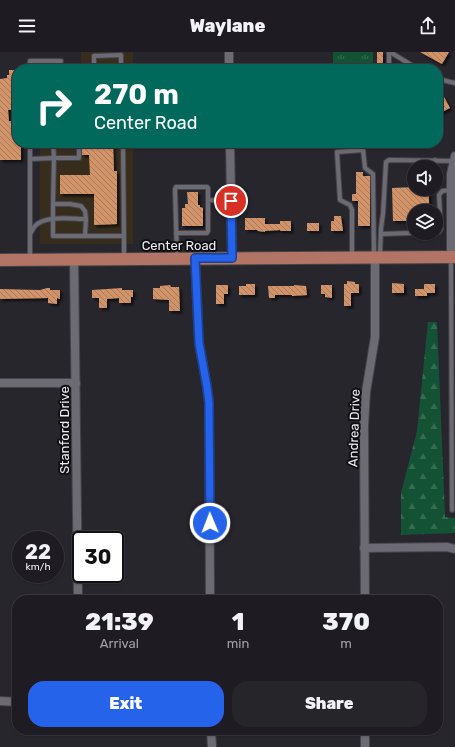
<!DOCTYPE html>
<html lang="en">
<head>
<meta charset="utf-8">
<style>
  body { margin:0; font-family:Rubik,sans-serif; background:#26252a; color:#f1f3f6; height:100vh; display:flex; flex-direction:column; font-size:15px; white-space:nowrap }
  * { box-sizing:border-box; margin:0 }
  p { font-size:13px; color:#a1a1a5 }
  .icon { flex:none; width:22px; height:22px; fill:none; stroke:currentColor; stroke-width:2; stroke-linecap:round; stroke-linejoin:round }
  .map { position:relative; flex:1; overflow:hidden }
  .sheet { position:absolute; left:12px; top:543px; width:431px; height:140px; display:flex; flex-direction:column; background:#1e1c22; border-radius:16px; box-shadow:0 1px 3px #0004,0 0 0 1px #3c3a40 }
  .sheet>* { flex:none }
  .guide { position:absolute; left:12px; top:12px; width:431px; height:84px; border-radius:16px; box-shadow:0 1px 3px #0004,0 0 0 1px #3c3a40; background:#00695c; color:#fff; overflow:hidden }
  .buttons { position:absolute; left:407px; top:108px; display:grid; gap:8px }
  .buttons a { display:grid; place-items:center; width:36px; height:36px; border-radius:50%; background:#1e1c22; box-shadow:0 1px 3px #0004,0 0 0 1px #3c3a40; font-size:20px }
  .speed { position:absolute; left:12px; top:479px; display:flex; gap:8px; font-size:20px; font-weight:700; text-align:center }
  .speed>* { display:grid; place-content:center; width:52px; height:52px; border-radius:50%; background:#1e1c22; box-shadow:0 1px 3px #0004,0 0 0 1px #3c3a40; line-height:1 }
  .speed small { font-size:10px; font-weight:400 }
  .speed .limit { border:2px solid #111; border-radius:6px; background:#fff; color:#111 }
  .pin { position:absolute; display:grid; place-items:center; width:34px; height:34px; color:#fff; margin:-17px; border:2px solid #fff; border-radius:50%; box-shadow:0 1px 4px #0007 }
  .me { position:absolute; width:44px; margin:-22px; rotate:359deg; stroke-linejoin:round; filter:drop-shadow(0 0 3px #0008) }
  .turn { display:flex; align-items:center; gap:14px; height:84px; padding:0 16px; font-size:18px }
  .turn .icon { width:52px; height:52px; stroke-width:2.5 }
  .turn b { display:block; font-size:28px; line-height:34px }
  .eta { display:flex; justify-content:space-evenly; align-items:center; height:68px; text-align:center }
  .eta b { font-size:24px; font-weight:800; line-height:28px }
  .button { display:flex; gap:8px; margin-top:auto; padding:8px 16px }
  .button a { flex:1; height:46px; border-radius:16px; background:#2563eb; color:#fff; font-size:16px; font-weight:800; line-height:46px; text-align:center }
  .button a+a { background:#26252a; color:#f1f3f6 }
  header { display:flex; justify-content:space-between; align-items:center; height:52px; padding:0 16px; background:#1e1c22; font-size:18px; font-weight:800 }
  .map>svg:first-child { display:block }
  .medical { fill:#362d1d }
  .forest { fill:url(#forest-firs) }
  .park { fill:url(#park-tufts) }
  .building { fill:url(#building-back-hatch); filter:url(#shadow) }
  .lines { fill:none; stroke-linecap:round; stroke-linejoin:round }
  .service-casing { stroke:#46444a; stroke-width:6 }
  .minor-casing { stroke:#46444a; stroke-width:10 }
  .primary-casing { stroke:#46444a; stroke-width:14 }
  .service { stroke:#6c6a72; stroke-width:4 }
  .minor { stroke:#6c6a72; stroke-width:8 }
  .primary { stroke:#b27464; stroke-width:12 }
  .route-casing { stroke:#184099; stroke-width:10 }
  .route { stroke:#2563eb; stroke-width:7 }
  .labels { text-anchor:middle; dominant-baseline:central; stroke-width:4; stroke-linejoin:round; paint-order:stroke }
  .street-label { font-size:13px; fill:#ecebf0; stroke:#101013 }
</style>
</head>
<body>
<header><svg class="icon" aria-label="menu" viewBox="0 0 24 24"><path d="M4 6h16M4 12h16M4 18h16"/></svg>Waylane<svg class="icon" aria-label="share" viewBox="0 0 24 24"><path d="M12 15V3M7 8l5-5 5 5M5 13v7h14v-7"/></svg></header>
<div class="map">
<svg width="455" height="695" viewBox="0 0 455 695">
  <defs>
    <pattern id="forest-firs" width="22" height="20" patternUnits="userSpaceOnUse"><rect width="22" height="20" fill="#145235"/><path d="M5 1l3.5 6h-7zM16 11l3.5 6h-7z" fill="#366b53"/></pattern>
    <pattern id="park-tufts" width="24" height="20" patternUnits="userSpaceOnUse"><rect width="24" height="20" fill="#145235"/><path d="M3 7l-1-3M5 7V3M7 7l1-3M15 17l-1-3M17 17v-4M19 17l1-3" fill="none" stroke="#366b53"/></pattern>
    <pattern id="building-back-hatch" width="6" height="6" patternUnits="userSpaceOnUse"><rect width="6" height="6" fill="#d29367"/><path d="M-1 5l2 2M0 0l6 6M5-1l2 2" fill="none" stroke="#a87c5e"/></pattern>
    <filter id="shadow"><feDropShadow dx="2.5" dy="2.5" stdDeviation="1" flood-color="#0009"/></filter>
  </defs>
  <rect width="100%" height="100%" fill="#28262d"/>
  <g class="medical">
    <rect x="81" y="0" width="52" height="17"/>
    <rect x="40" y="91" width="93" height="101"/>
  </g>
  <path class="forest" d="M 428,270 L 437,270 L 445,465 L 455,466 L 455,481 L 401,483 L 401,441 L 417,379 Z"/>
  <rect class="park" x="333" y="0" width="40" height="11"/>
  <g class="building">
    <rect x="377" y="0" width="6" height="17"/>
    <path d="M 420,0 L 449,0 L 442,12 Z"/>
    <path d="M 9,18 L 17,18 L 17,58 L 8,58 L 9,69 L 17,69 L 17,91 L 21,91 L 21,108 L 0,108 L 0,27 L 7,26 L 7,23 L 9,23 Z"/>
    <path d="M 443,43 L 450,56 L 438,62 L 438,46 Z"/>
    <path d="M 89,91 L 113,91 L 114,119 L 117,119 L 117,172 L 94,173 L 94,142 L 60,142 L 60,123 L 90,123 L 89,103 L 82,103 L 82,94 L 89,94 Z"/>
    <path d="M 356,120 L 363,120 L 363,124 L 370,124 L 370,174 L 358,174 L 358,149 L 352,149 L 352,142 L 356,142 Z"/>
    <path d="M 414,135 L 414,137 L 429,137 L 429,159 L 414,159 L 414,169 L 393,169 L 392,136 Z"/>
    <path d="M 187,140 L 198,140 L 198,153 L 200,153 L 200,155 L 203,156 L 203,174 L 182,174 L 182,156 L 185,156 L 185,152 L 188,152 Z"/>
    <path d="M 334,164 L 341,164 L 343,179 L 331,179 L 331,169 L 334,169 Z"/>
    <path d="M 245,166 L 265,166 L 265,172 L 280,172 L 280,169 L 291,169 L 291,179 L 280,179 L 280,178 L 265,179 L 265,180 L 258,179 L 257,178 L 245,178 Z"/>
    <rect x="307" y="171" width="12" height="8"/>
    <path d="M 347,229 L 355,230 L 355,232 L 359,232 L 359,241 L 351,241 L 351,254 L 344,254 L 344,232 L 347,232 Z"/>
    <path d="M 392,231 L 404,232 L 404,241 L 392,241 Z"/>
    <path d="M 246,232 L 255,232 L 255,243 L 239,243 L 239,234 L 246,234 Z"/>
    <path d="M 424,232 L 435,232 L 435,241 L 427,241 L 427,244 L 415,244 L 415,237 L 424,237 Z"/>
    <path d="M 170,233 L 171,235 L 179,235 L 180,259 L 169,259 L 169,248 L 153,247 L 153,236 L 160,236 L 160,234 Z"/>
    <path d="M 216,233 L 228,233 L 228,242 L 224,242 L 224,252 L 216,252 Z"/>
    <path d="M 294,233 L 306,234 L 307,243 L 292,244 L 292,243 L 275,243 L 275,246 L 269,246 L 268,234 L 294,234 Z"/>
    <path d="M 321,233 L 332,233 L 332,246 L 325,245 L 325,242 L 321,242 Z"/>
    <path d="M 47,236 L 50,236 L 50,238 L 60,238 L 60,247 L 57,246 L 57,252 L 48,251 L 48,246 L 0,247 L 0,237 L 40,238 Z"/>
    <path d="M 122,236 L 122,238 L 133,238 L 133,245 L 131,245 L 131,251 L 119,251 L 119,246 L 107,247 L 107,256 L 99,256 L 99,246 L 92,246 L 92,238 Z"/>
  </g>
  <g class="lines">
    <defs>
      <g id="service">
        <path d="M 389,0 L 389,17"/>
        <path d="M 390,0 L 418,17"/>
        <path d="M 30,17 L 30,9 L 61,9"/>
        <path d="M 94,17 L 94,4 L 121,3 L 121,17"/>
        <path d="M 438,27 L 455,31"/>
        <path d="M 30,91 L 30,207"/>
        <path d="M 53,91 L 54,106 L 79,106 L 79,91"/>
        <path d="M 30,107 L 54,106 L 53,152 L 70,152 L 81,154 L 85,159 L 86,167 C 72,167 45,163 35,174 C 33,176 32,179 30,182"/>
        <path d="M 435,108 L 435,115"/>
        <path d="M 208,148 L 231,149"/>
        <path d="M 53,152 L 53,184 L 124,184 L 123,91"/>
        <path d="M 176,181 L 207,181 L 208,179 L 208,136 L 207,135 L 176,135 L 175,137 L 177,206"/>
        <path d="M 381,182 L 439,180 L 441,177 L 439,143 L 442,139 L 451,138"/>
        <path d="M 85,184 L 86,167"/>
        <path d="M 124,184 L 124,205"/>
        <path d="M 380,203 L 381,176 L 383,162 L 386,110 L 389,108 L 455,109"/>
        <path d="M 352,205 L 352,158 L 350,153 L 340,148 L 337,100 L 363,98 L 365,116 L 373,122 L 374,204"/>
        <path d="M 451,207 L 452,458"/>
      </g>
      <g id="minor">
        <path d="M 229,0 L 229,17"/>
        <path d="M 230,91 L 232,206"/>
        <path d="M 451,205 L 451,122 L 455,104"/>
        <path d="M 74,207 L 78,548"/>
        <path d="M 195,207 L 199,291 L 207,335 L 209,351 L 210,548"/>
        <path d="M 0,331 L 76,331"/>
        <path d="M 364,496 L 447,495 L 455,497"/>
        <path d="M 365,548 L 364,374 L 366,340 L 375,285 L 375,205"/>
        <path d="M 0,649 L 17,650"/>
        <path d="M 211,678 L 212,695"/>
        <path d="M 365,678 L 365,695"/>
      </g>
      <path id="primary" d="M 0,208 L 455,205"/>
    </defs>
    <use href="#service" class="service-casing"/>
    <use href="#minor" class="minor-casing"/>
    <use href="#primary" class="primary-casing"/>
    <use href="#service" class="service"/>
    <use href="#minor" class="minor"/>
    <use href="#primary" class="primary"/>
  </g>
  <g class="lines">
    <defs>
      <path id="route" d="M 210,471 L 209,351 L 207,335 L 199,291 L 195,206 L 232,206 L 231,149"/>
    </defs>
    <use href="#route" class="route-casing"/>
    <use href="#route" class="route"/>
  </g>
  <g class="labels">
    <g class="street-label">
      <text x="179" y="193">Center Road</text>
      <text transform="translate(354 376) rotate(-88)">Andrea Drive</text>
      <text transform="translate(64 378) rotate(-90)">Stanford Drive</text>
    </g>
  </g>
</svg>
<div class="buttons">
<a><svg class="icon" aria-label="sound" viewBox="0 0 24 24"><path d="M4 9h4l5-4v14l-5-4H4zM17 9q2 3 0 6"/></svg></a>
<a><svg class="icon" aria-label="layers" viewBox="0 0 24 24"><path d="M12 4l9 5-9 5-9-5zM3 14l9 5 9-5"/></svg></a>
</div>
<div class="speed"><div>22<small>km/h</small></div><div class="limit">30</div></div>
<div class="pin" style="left:231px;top:149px;background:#d93025"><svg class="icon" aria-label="arrive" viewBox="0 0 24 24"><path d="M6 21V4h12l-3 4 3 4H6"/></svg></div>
<svg class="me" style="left:210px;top:471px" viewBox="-20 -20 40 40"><circle r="17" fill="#2563eb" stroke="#fff" stroke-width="3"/><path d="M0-11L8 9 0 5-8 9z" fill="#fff"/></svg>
<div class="guide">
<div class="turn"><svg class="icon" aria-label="right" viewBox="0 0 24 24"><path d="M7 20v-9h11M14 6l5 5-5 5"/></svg><div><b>270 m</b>Center Road</div></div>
</div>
<section class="sheet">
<div class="eta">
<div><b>21:39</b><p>Arrival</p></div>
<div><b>1</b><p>min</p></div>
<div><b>370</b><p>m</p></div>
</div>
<div class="button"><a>Exit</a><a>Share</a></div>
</section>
</div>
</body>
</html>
